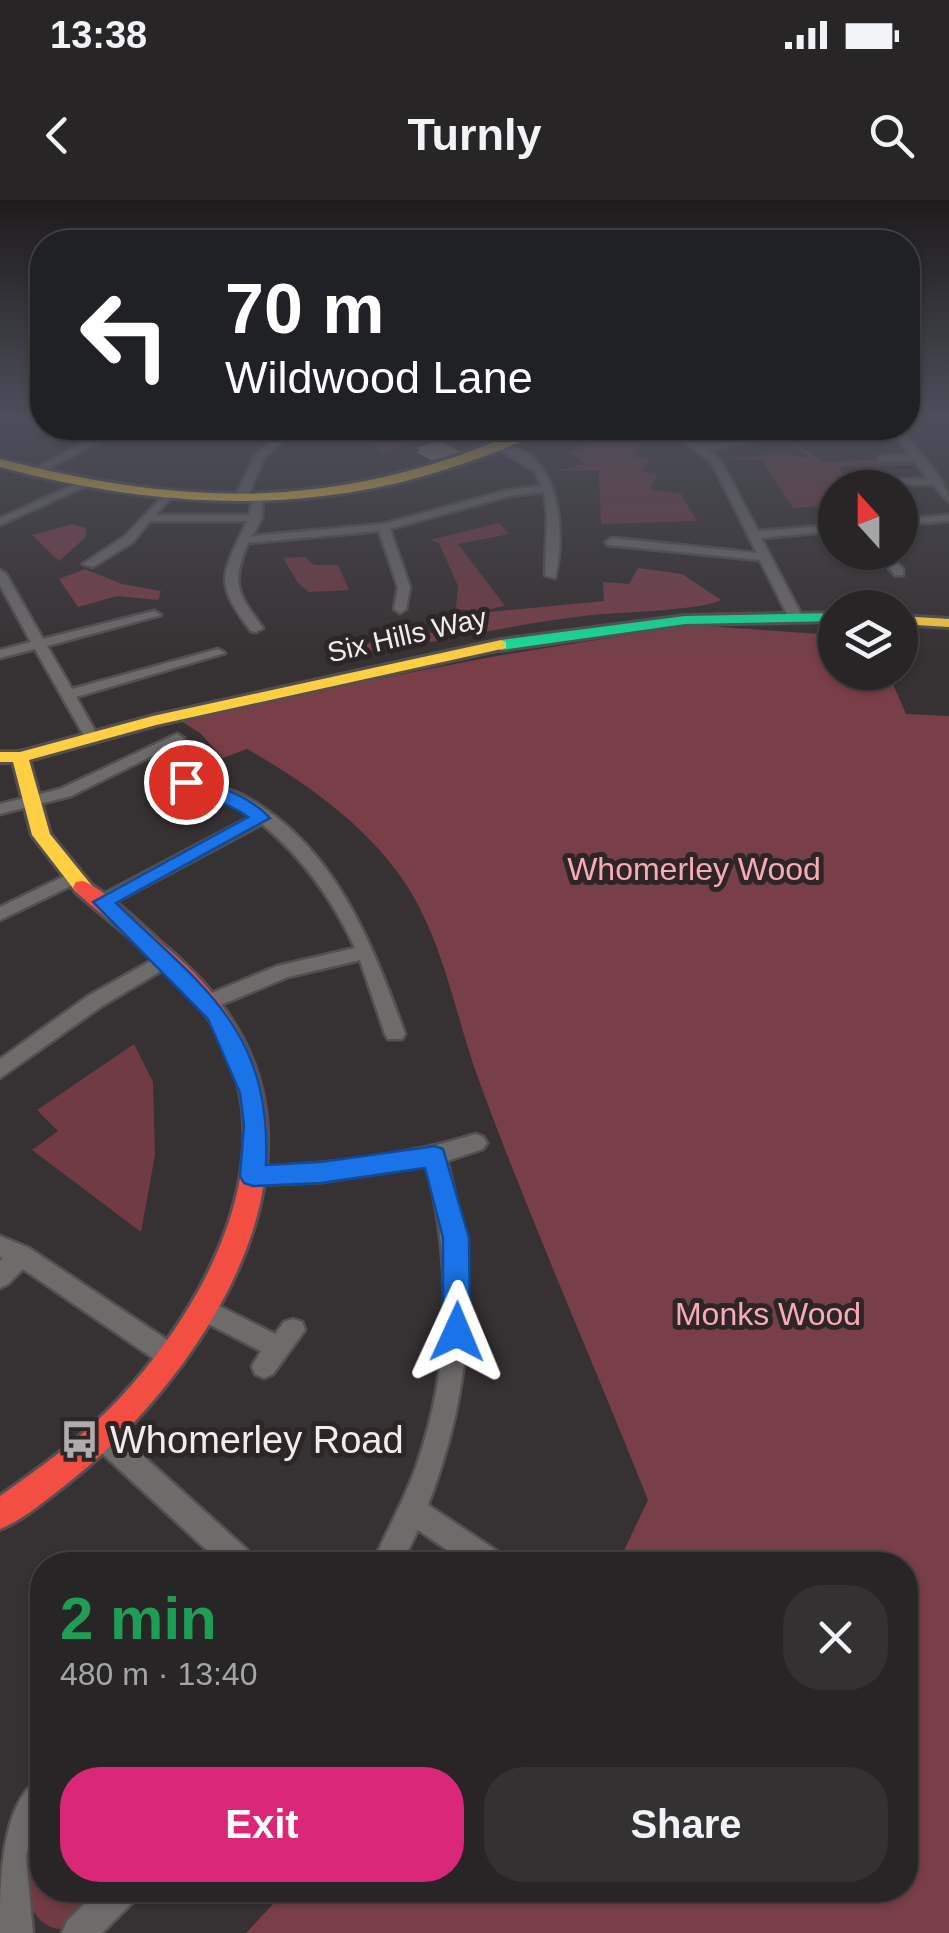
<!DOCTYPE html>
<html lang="en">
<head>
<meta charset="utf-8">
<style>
  body { margin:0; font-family:Arial,sans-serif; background:#343132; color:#f1f3f6; height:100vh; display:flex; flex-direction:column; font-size:38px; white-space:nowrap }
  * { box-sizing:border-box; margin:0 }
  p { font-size:32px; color:#a5a5a7 }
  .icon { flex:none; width:55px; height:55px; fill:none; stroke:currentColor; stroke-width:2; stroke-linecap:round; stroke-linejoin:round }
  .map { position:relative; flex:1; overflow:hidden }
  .sheet { position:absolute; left:30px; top:1352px; width:888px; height:350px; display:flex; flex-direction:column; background:#282526; border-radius:40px; box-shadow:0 2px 8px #0004,0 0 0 2px #444243 }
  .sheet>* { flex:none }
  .hud { position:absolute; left:30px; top:30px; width:890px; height:210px; border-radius:40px; box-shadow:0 2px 8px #0004,0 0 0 2px #444243; background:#202124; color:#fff; overflow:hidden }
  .needle { width:65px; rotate:339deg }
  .controls { position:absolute; left:818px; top:270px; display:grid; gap:20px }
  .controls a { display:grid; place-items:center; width:100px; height:100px; border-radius:50%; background:#282526; box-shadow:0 2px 8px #0004,0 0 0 2px #444243; font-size:50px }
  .pin { position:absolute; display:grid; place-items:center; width:85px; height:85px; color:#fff; margin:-42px; border:5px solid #fff; border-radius:50%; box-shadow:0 2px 10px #0007 }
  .me { position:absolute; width:110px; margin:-55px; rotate:1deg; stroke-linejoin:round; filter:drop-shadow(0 0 8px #0008) }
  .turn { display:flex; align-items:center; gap:35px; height:210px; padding:0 30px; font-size:45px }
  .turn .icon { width:130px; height:130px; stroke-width:2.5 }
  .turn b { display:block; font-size:70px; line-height:85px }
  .round { display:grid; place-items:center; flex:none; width:105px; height:105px; border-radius:40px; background:#343132 }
  .head { display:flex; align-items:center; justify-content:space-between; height:170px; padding:0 30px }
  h1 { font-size:60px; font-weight:700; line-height:75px; color:#1e9e55 }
  .action { display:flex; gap:20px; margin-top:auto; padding:20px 30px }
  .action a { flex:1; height:115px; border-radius:40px; background:#db2777; color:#fff; font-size:40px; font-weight:700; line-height:115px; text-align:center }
  .action a+a { background:#343132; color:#f1f3f6 }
  .status { display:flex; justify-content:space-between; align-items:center; height:70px; padding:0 50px; background:#282526; direction:ltr }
  .status svg { height:28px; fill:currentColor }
  header { display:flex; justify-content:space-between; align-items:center; height:130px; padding:0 30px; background:#282526; font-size:45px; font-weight:700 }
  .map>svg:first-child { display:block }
  .green { fill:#703b43 }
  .forest { fill:#783f48 }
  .building { fill:#8a8586 }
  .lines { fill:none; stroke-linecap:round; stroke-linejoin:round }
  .street-casing { stroke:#545051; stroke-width:5 }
  .fast-casing { stroke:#545051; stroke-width:6 }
  .slow-casing { stroke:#545051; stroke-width:6 }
  .jam-casing { stroke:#545051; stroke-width:6 }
  .street { fill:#6e6b6b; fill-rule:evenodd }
  .fast { fill:#16e098; fill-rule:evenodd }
  .slow { fill:#ffcf43; fill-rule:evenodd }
  .jam { fill:#f24e42; fill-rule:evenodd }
  .route { fill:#1a73e8; stroke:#114b97; stroke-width:2.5 }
  .labels { text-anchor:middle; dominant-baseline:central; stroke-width:10; stroke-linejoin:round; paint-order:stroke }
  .far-street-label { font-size:28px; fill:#f2eded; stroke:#2d2627 }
  .park-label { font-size:32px; fill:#fba9b4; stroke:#2d2627 }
  .near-poi-label { font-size:38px; fill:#f2eded; stroke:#2d2627; text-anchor:start }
</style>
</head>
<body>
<div class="status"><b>13:38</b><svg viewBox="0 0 49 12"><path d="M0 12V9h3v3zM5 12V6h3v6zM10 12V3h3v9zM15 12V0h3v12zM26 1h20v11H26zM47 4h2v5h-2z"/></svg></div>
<header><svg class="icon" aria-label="back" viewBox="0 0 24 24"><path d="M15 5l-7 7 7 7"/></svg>Turnly<svg class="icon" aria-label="search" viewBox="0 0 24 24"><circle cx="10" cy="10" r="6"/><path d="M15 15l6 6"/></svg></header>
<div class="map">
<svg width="949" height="1733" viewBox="0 0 949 1733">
  <rect width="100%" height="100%" fill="#363132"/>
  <g class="green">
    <path d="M 374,228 L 471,228 L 446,240 L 432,236 L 381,252 L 366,238 Z"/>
    <path d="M 784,235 L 824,262 L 877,259 L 921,265 L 839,267 L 844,276 L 835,277 L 843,287 L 835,288 L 835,305 L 793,308 L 761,260 L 723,259 L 781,254 L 811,258 L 788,239 L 776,237 Z"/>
    <path d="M 599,238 L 641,243 L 632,256 L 650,259 L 642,271 L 658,274 L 650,289 L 681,294 L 697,321 L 601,324 L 599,271 L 554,271 L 585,263 L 569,253 Z"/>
    <path d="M 499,323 L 509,334 L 458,344 L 505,406 L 481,411 L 456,409 L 458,386 L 439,343 L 430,340 Z"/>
    <path d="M 305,357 L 314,365 L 338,365 L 349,390 L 309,392 L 298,383 L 283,358 Z"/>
    <path d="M 134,844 L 153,882 L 155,955 L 141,1032 L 32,950 L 58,931 L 37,910 Z"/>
    <path d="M 42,1643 L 42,1690 L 109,1690 C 98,1701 82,1724 68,1729 C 28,1733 24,1684 20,1659 Z"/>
  </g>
  <g class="forest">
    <path d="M 72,324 L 86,328 L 86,337 L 59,361 L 32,335 Z"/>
    <path d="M 638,368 L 682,374 L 721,400 C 700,411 614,412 583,416 C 498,427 415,446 331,461 L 350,454 L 353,446 L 456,429 L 458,415 L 604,401 L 603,382 L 629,384 Z"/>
    <path d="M 85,369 L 122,384 L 161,391 L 158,400 L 117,396 L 78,407 L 59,379 Z"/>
    <path d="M 691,425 L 835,435 L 835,472 L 888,473 L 906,514 L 949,516 L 949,1733 L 246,1733 L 286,1690 L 905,1690 L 905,1365 L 617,1365 L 648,1300 C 592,1159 530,1020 478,878 C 455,814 444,744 407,686 C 370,628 307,583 247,549 L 223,558 L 200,533 L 176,518 L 496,456 Z"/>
  </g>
  <path class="building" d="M 440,241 L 461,252 L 433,261 L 416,252 L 420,250 L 416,248 Z"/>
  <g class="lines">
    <defs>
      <g id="street">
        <path d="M 22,218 L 35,218 L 42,223 L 42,228 L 47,228 L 38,229 Z"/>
        <path d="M 159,228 L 278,234 L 286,228 L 296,228 L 264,258 L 247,298 L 241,301 L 235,298 L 254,257 L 272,240 L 164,231 Z"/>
        <path d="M 654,228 L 666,228 L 702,245 L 797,228 L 816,228 L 811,231 L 708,250 L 721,261 L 758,331 L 835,325 L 835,331 L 761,338 L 802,416 L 800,419 L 788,416 L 760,360 L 608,345 L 606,342 L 612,338 L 757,353 L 712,263 L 689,245 Z"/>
        <path d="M 889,228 L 899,228 C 914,246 949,281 949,302 L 933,285 L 884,284 L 884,280 L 888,279 L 928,279 L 914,261 L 879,261 L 879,257 L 883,256 L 910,255 Z"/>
        <path d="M 99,235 L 103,240 L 33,276 L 24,274 Z"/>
        <path d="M 498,245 C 561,246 566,332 555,378 L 545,375 L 547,314 L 544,292 L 509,296 L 390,329 L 410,387 L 406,409 L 400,413 L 394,409 L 398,387 L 379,331 L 248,343 C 230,385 238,394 263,428 L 256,432 L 251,431 C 213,381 222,375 247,321 L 150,321 L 133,342 L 93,367 L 83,364 L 125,336 L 165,294 L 171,297 L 156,315 L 249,315 L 253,297 L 263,295 L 262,318 L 252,336 L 383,324 L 508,290 L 542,286 L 534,271 L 498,249 Z"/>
        <path d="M 76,284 L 86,286 L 0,325 L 0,318 Z"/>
        <path d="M 949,315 L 949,321 L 900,325 L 900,319 Z"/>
        <path d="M 874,352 L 887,352 L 903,369 L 903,375 L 895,375 Z"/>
        <path d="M 0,370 L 6,374 L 43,439 L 154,411 L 161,415 L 47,446 L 72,489 L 218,449 L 225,453 L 76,497 L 99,538 L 92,542 L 87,541 L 35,449 L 0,458 L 0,450 L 31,442 L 0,385 Z"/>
        <path d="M 177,534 L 184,538 L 182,541 L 71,596 L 0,614 L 0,604 L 60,589 Z"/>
        <path d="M 194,567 L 202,572 L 197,582 C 211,588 228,588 242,595 C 334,643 372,743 405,834 L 402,839 L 388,839 L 385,834 L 360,760 L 288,777 L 216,807 L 202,807 L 199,802 L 202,797 L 277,766 L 355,748 C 333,700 303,658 262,624 L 108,706 L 96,706 L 93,702 L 96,698 L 252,616 L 225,600 L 192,591 L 180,584 L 180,578 Z"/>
        <path d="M 75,671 L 81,673 L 81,681 L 0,720 L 0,707 Z"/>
        <path d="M 165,753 L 174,760 L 171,765 L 102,806 L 0,878 L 0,859 L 88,796 Z"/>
        <path d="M 476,934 L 483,937 L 487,943 L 483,949 L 447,961 C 479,1083 473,1187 428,1305 L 503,1355 L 507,1365 L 469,1365 L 418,1330 L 401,1365 L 372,1365 C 386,1332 404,1301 416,1267 C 451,1168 452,1067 427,966 L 321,982 L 253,985 L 245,982 L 242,976 L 245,970 L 253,967 C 328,964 404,957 476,934 Z"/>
        <path d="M 0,1036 L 29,1048 L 181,1149 L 184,1157 L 181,1165 L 172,1169 L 163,1165 L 23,1069 L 8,1084 L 0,1088 L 0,1061 L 3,1058 L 0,1057 Z"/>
        <path d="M 203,1098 L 275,1134 L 284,1122 L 293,1119 L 302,1122 L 305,1130 L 273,1174 L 264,1178 L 255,1174 L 252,1166 L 261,1151 L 195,1117 L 191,1109 L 195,1101 Z"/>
        <path d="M 102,1223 L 111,1227 L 253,1355 L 257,1365 L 223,1365 L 93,1245 L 89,1236 L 93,1227 Z"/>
        <path d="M 42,1577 L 42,1616 L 32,1632 L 26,1656 L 33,1733 L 0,1733 C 0,1683 0,1601 42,1577 Z"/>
        <path d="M 98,1690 L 137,1690 L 133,1702 L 102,1733 L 62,1733 L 67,1721 Z"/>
      </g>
      <path id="fast" d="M 835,413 L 835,421 L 685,424 L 501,450 L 493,445 L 501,440 L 685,416 Z"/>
      <g id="slow">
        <path d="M 528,228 L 542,228 C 515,248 476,259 444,270 C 297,317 147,306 0,267 L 0,259 C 193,309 344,310 528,228 Z"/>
        <path d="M 900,416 L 949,419 L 949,427 L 900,424 Z"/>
        <path d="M 501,440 L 506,442 L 506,448 L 156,525 L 29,560 L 50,634 L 93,687 L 83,693 L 76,692 L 32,635 L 13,562 L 0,562 L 0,552 L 20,552 L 153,516 Z"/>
      </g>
      <path id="jam" d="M 83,681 C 102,687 148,731 166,747 C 213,787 251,835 263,897 C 292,1042 171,1204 63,1287 C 43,1302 23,1320 0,1329 L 0,1296 C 41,1267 83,1237 118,1200 C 204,1109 290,954 216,830 C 182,773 124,735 76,692 L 73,687 L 76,682 Z"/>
    </defs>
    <use href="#street" class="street-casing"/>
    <use href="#fast" class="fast-casing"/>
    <use href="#slow" class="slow-casing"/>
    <use href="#jam" class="jam-casing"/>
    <use href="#street" class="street"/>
    <use href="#fast" class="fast"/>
    <use href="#slow" class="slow"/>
    <use href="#jam" class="jam"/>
  </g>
  <linearGradient id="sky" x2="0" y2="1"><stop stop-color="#1e1b1c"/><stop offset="0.47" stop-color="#4c4e5a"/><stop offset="1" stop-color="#4c4e5a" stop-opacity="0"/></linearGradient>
  <rect width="949" height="461" fill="url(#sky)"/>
  <path class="route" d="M 186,576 C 216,586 248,594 270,618 L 116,703 C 204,788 272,830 266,965 L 321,962 L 435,946 L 443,949 L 469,1038 L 470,1132 L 466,1141 L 457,1144 L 447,1141 L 443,1132 L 443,1038 L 425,968 L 321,983 L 253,986 L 244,983 L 240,976 L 244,925 L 240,893 L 208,819 L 93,702 L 248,617 C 222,598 203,600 180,585 L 180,578 Z"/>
  <defs>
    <symbol id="bus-bare" viewBox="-9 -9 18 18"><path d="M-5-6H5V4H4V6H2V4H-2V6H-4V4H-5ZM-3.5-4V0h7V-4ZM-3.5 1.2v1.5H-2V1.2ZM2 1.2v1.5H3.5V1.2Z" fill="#b0abac" stroke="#2d2627" stroke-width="2.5" paint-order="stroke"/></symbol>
  </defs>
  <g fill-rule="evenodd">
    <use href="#bus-bare" x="52" y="1212" width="55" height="55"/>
  </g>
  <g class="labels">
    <g class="far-street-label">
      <text transform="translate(407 435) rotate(-13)">Six Hills Way</text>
    </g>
    <g class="park-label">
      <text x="694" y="669">Whomerley Wood</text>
      <text x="768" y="1114">Monks Wood</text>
    </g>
    <g class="near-poi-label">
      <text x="110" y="1240">Whomerley Road</text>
    </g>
  </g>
</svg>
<div class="controls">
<a><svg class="needle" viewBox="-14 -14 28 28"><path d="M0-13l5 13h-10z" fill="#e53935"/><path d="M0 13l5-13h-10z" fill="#a5a5a7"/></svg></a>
<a><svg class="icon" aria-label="layers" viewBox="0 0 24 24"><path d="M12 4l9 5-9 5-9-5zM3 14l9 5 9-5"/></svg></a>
</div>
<div class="pin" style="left:186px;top:582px;background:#d93025"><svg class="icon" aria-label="arrive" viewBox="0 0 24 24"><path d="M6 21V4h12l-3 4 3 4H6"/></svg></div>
<svg class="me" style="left:457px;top:1132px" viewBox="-20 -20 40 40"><path d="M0-17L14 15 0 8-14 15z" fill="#1a73e8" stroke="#fff" stroke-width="4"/></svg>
<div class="hud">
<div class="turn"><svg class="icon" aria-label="left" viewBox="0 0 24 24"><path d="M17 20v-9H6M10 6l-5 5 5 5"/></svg><div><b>70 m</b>Wildwood Lane</div></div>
</div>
<section class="sheet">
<div class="head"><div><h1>2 min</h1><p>480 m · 13:40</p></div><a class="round"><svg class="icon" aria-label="close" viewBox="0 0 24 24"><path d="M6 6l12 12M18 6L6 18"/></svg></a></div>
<div class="action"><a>Exit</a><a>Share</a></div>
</section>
</div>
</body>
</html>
